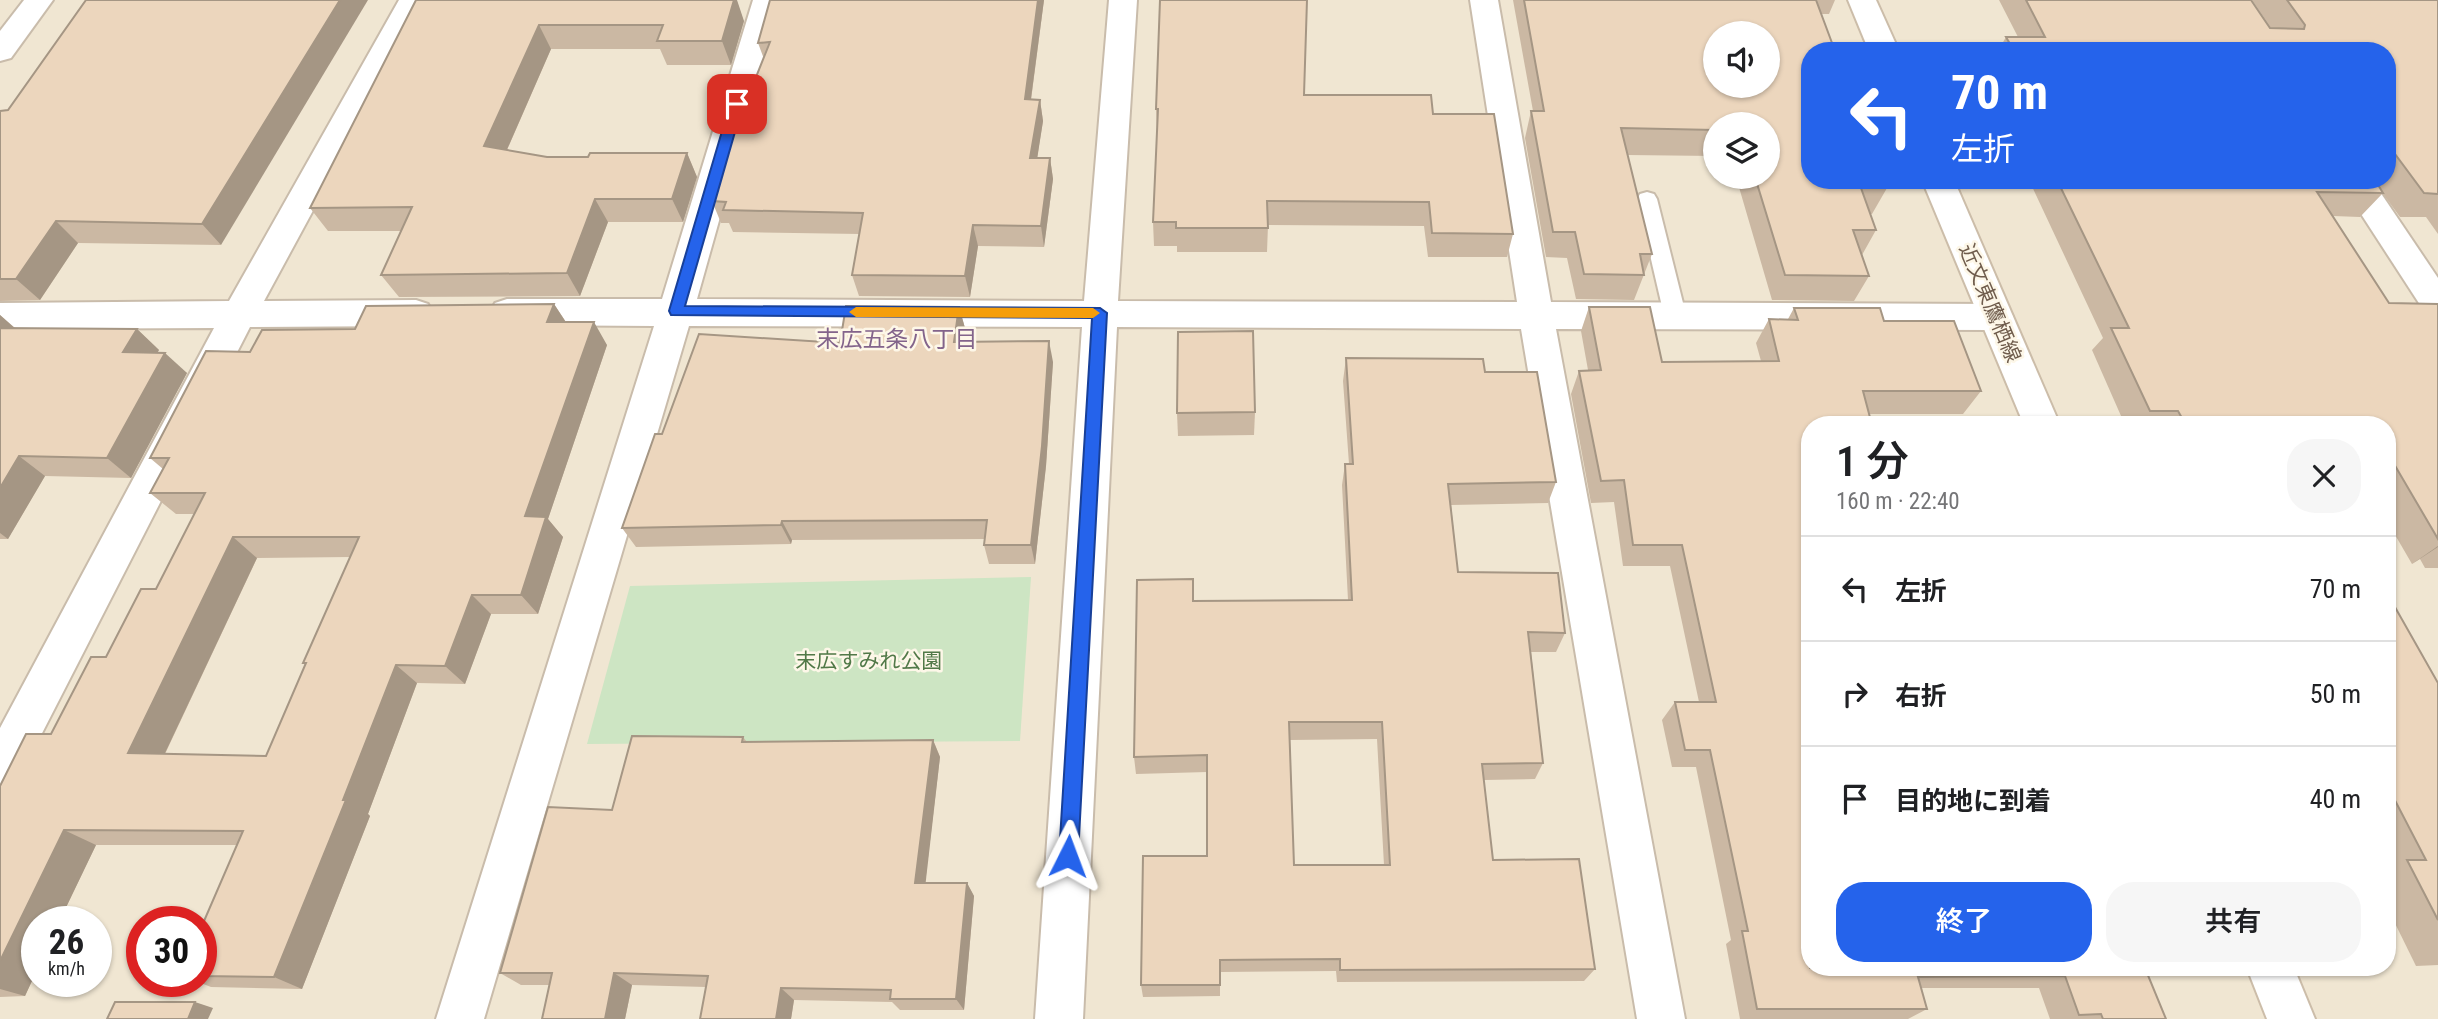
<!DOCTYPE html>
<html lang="ja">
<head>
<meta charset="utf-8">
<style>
  body { margin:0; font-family:"Roboto Condensed","Noto Sans JP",sans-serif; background:#f6f6f6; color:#202124; height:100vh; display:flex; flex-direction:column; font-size:26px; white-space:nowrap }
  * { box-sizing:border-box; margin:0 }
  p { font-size:23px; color:#757577 }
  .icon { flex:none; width:38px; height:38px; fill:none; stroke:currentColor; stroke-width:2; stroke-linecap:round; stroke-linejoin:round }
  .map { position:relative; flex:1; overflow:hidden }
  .sheet { position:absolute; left:1801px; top:416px; width:595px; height:560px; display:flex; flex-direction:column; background:#fff; border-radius:28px; box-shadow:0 2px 5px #0004 }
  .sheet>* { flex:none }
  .banner { position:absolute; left:1801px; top:42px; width:595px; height:147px; border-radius:28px; box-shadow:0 2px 5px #0004; background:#2563eb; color:#fff; overflow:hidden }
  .fabs { position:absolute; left:1703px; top:21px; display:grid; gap:14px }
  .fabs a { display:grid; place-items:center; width:77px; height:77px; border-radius:50%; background:#fff; box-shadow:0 2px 5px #0004; font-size:35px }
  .speed { position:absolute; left:21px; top:906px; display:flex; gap:14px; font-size:35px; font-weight:700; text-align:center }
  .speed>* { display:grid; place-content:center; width:91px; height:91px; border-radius:50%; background:#fff; box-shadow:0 2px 5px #0004; line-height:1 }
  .speed small { font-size:18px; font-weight:400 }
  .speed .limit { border:10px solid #d22; background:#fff; color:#111 }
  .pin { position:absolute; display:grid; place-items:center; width:60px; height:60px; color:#fff; margin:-30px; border-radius:14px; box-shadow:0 4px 10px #0006 }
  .me { position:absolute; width:77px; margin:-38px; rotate:3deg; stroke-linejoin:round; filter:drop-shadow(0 0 5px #0008) }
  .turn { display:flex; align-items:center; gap:24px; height:147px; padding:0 35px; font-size:32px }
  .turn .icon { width:91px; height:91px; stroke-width:2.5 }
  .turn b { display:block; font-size:49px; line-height:60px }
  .round { display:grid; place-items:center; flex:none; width:74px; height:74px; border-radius:28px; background:#f6f6f6 }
  .head { display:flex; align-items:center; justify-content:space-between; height:119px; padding:0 35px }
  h1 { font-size:42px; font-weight:600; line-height:52px }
  .cta { display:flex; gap:14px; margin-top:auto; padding:14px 35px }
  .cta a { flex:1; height:80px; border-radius:28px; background:#2563eb; color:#fff; font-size:28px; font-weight:600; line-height:80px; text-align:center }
  .cta a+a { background:#f6f6f6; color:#202124 }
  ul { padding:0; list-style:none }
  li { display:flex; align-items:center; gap:21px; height:105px; padding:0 35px; border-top:2px solid #e0e0e0 }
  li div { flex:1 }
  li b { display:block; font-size:26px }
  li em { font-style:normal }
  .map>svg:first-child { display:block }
  .residential { fill:#f0e6d2; fill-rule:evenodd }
  .green { fill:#cde5c3 }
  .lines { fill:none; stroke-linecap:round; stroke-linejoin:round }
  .lane-casing { stroke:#c9bcab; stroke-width:4 }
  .street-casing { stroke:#c9bcab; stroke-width:4 }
  .secondary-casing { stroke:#ccbda9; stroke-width:4 }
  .lane { fill:#fff; fill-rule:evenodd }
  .street { fill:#fff; fill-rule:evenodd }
  .secondary { fill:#fff; fill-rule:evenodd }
  .wall { fill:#cbb8a3; fill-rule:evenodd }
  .shaded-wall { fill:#a59684 }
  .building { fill:#ecd6bd; stroke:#a59684; stroke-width:2; fill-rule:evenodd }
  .route { fill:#2563eb; stroke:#184099; stroke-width:2 }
  .slow { fill:#f59e0b }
  .labels { text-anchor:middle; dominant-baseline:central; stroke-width:5; stroke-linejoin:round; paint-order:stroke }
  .street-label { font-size:21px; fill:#6f5c4c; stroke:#fdf7e8 }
  .park-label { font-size:21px; fill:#517948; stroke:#fdf7e8 }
  .neighbourhood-label { font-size:23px; fill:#83648b; stroke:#fdf7e8 }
</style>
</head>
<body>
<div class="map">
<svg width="2438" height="1019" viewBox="0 0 2438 1019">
  <rect width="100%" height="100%" fill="#f9f3e3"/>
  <path class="residential" d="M 0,0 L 2438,0 L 2438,1019 L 0,1019 ZM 1715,33 L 1768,33 L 1768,86 L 1715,86 ZM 1810,51 L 2387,51 L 2387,180 L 1810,180 ZM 1715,124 L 1768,124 L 1768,177 L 1715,177 ZM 1810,425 L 2387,425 L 2387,968 L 1810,968 ZM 37,922 L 96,922 L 96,982 L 37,982 ZM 142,922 L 201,922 L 201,982 L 142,982 Z"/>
  <path class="green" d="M 1031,577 L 1020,741 L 587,744 L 630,586 Z"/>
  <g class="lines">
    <defs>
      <path id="lane" d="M 1647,192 L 1654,194 L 1657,199 L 1686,315 L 1683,321 L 1675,323 L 1667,321 L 1664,315 L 1637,199 L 1640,194 Z"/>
      <g id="street">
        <path d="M 24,0 L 53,0 L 11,58 L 0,61 L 0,31 Z"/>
        <path d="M 399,0 L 427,0 L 264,301 L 416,300 L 428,304 L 433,313 L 428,322 L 416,326 L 250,327 L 15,786 L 0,792 L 0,728 L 214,328 L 0,329 L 0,303 L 229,301 Z"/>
        <path d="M 753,0 L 781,0 L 697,299 L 1084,301 L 1109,0 L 1137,0 L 1118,301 L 1517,302 L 1470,0 L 1498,0 L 1551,302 L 1996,304 L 2008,308 L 2013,317 L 2008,326 L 1996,330 L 1556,329 L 1685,1019 L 1637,1019 L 1521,329 L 1117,327 L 1083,1019 L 1035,1019 L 1082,327 L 689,326 L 484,1019 L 436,1019 L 654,326 L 507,325 L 495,321 L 490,312 L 495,303 L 507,299 L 662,299 Z"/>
        <path d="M 2339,180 L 2372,180 L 2438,278 L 2438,318 L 2426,314 Z"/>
      </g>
      <g id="secondary">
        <path d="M 1848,0 L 1876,0 L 1899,51 L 1869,51 Z"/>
        <path d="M 1922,180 L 1954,180 L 2060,425 L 2024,425 Z"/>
        <path d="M 2247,968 L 2294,968 L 2315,1019 L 2267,1019 Z"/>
      </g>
    </defs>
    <use href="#lane" class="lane-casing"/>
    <use href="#street" class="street-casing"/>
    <use href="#secondary" class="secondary-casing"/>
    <use href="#lane" class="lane"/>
    <use href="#street" class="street"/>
    <use href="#secondary" class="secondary"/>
  </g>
  <g class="wall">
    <path d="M 86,0 L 221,245 L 78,243 L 40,300 L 0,301 L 0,111 L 8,110 Z"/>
    <path d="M 416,0 L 744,21 L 731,65 L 667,65 L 660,49 L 551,49 L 507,150 L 547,157 L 588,157 L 687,153 L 697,177 L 683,222 L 608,222 L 580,296 L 399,297 L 381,275 L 402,231 L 328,231 L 310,208 Z"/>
    <path d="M 770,0 L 1044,0 L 1031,100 L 1040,100 L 1043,121 L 1037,158 L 1050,158 L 1053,179 L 1044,247 L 978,246 L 970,297 L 859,296 L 852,275 L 860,234 L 733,232 L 729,223 L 721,223 L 712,201 L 764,59 L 758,43 Z"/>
    <path d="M 1513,0 L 1835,0 L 1829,14 L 1821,14 L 1887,188 L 1872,214 L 1870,214 L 1876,230 L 1862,255 L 1869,276 L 1854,301 L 1772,300 L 1736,177 L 1768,177 L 1768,124 L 1715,124 L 1715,156 L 1627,155 L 1652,254 L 1634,300 L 1576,299 L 1567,258 L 1546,257 L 1525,138 L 1531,111 L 1533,111 Z"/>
    <path d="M 1999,0 L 2251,0 L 2271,28 L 2252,0 L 2438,0 L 2438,234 L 2426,217 L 2400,217 L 2381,191 L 2383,193 L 2360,217 L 2333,216 L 2389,303 L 2438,304 L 2438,568 L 2425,568 L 2420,559 L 2412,564 L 2387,521 L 2387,425 L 2125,425 L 2092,350 L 2103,338 L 2029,180 L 2387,180 L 2387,51 L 1998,51 L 2006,37 L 2018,37 Z"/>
    <path d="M 1304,95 L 1433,114 L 1513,234 L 1507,257 L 1428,257 L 1424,226 L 1268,225 L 1267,252 L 1177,252 L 1177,246 L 1154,246 L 1153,222 L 1157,134 L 1156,109 Z"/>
    <path d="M 554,304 L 566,322 L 607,345 L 548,519 L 563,537 L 538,614 L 491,614 L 465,684 L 417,683 L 368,814 L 370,816 L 302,989 L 211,987 L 198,982 L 201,982 L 201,928 L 237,845 L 96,845 L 59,922 L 37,922 L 37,970 L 25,996 L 0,997 L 0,786 L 51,734 L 156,589 L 194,514 L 176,514 L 150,493 L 163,469 L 150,458 L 250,352 L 355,329 ZM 350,557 L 303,663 L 305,665 L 266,756 L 165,754 L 257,558 Z"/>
    <path d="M 959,307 L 965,328 L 962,342 L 1053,362 L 1046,466 L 1035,564 L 989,564 L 984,545 L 985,539 L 792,540 L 791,544 L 636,547 L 622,528 L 662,434 L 840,343 Z"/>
    <path d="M 1589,307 L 1662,362 L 1761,361 L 1756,343 L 1769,319 L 1788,319 L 1794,308 L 1884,321 L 1981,391 L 1963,414 L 1869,414 L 1810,425 L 1810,968 L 2145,968 L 2166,1019 L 2050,1019 L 2039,988 L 1921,988 L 1927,1009 L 1908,1019 L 1740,1019 L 1726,944 L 1731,940 L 1696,767 L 1672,767 L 1662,720 L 1675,702 L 1699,702 L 1670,566 L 1623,566 L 1614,502 L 1591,503 L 1571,394 L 1579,371 L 1588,370 L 1581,331 Z"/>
    <path d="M 0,315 L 15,328 L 137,329 L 159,350 L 157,352 L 187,373 L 131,478 L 45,476 L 8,539 L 0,539 Z"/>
    <path d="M 1346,358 L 1485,372 L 1556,482 L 1548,503 L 1451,505 L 1458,572 L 1565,633 L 1556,652 L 1531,652 L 1543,763 L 1535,779 L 1484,780 L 1493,860 L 1595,969 L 1584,981 L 1337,982 L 1336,971 L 1220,972 L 1220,996 L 1143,997 L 1141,985 L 1207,856 L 1207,772 L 1136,774 L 1134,757 L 1194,601 L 1348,600 L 1342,485 L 1345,464 L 1349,464 L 1343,381 ZM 1377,739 L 1384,865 L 1294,865 L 1290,740 Z"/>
    <path d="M 1255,412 L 1254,435 L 1178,436 L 1177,413 Z"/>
    <path d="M 2387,593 L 2438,683 L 2438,965 L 2416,966 L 2387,907 Z"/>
    <path d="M 743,737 L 747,742 L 933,740 L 940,757 L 925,883 L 967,883 L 974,896 L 964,1010 L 900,1010 L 892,1002 L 794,1000 L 791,1019 L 700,1019 L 706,987 L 632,985 L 625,1019 L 542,1019 L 550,985 L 521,985 L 500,973 L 612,810 Z"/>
  </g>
  <g class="shaded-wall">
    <path d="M 340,0 L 368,0 L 221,245 L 202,224 Z"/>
    <path d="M 734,0 L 737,0 L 744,21 L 731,65 L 722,41 Z"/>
    <path d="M 1038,0 L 1044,0 L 1028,121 L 1025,99 Z"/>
    <path d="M 539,25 L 551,49 L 498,170 L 484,146 Z"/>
    <path d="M 1040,100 L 1043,121 L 1034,179 L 1030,158 Z"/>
    <path d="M 687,153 L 697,177 L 683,222 L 672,199 Z"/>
    <path d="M 1050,158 L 1053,179 L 1044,247 L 1041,226 Z"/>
    <path d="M 595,199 L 608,222 L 580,296 L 567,273 Z"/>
    <path d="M 56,221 L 78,243 L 40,300 L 16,279 Z"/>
    <path d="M 973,225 L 978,246 L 970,297 L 965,276 Z"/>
    <path d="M 554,304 L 569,327 L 547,322 Z"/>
    <path d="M 959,307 L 965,328 L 959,363 L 954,342 Z"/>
    <path d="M 0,315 L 19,332 L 0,343 Z"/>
    <path d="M 594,322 L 607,345 L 548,519 L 563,537 L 538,614 L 521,595 L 525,516 Z"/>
    <path d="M 137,329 L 159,350 L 146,373 L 123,352 Z"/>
    <path d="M 1049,341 L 1053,362 L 1046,466 L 1035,564 L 1031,545 Z"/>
    <path d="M 165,353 L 187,373 L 131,478 L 107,458 Z"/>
    <path d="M 19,456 L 45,476 L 8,539 L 0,533 L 0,488 Z"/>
    <path d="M 782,521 L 792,540 L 791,544 L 781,525 Z"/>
    <path d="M 233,537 L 257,558 L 157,770 L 128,753 Z"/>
    <path d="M 2438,546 L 2438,547 L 2412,564 Z"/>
    <path d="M 472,595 L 491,614 L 465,684 L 445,666 Z"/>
    <path d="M 396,665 L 417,683 L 368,814 L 370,816 L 302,989 L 274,977 Z"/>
    <path d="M 933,740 L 940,757 L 924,897 L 915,883 Z"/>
    <path d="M 64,830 L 96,845 L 59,922 L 37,922 L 37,970 L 25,996 L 0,989 L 0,961 Z"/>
    <path d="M 967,883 L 974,896 L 964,1010 L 956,999 Z"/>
    <path d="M 614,973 L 632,985 L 625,1019 L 605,1019 Z"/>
    <path d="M 781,988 L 794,1000 L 791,1019 L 776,1019 Z"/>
    <path d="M 195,1002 L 213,1008 L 208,1019 L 188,1019 Z"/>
  </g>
  <g class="building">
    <path d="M 86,0 L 340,0 L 202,224 L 56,221 L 16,279 L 0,279 L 0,111 L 8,110 Z"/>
    <path d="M 416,0 L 734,0 L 722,41 L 657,41 L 663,25 L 539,25 L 484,146 L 547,157 L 588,157 L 590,153 L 687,153 L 672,199 L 595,199 L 567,273 L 381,275 L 412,207 L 310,208 Z"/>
    <path d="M 770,0 L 1038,0 L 1025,99 L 1040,100 L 1030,158 L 1050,158 L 1041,226 L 973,225 L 965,276 L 852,275 L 863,213 L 723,210 L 726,202 L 712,201 L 725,155 L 770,42 L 758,43 Z"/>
    <path d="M 1160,0 L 1307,0 L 1304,95 L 1431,95 L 1433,114 L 1494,114 L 1513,234 L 1432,233 L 1429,202 L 1267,201 L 1268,228 L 1176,228 L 1176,222 L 1153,222 L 1158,109 L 1156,109 Z"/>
    <path d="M 1524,0 L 1816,0 L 1835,51 L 1810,51 L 1810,180 L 1884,180 L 1887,188 L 1861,188 L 1876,230 L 1853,230 L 1869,276 L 1785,275 L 1755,177 L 1768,177 L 1768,124 L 1715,124 L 1715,130 L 1621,128 L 1652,254 L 1640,254 L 1644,275 L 1584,274 L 1575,232 L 1553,232 L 1531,111 L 1544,111 ZM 1715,33 L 1768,33 L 1768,86 L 1715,86 Z"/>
    <path d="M 2026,0 L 2251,0 L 2270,28 L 2304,29 L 2305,25 L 2287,0 L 2438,0 L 2438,194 L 2424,193 L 2395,154 L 2387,154 L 2387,51 L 2014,51 L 2006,37 L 2045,37 Z"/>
    <path d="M 2057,180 L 2375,180 L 2383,193 L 2317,192 L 2389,303 L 2438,304 L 2438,539 L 2387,452 L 2387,425 L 2186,425 L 2178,411 L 2150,411 L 2111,328 L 2129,328 Z"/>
    <path d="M 554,304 L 547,322 L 594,322 L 525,516 L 546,517 L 521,595 L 472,595 L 445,666 L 396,665 L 343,800 L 346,800 L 274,977 L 201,976 L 201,928 L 243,831 L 64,830 L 0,961 L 0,786 L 26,734 L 51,734 L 91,657 L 106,657 L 141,589 L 156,589 L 205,493 L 150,493 L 169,458 L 150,458 L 206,351 L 250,352 L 262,330 L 355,329 L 366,306 ZM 233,537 L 359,537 L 303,663 L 306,663 L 266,756 L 128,753 Z"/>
    <path d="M 846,306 L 959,307 L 954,342 L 1049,341 L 1042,446 L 1031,545 L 984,545 L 987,520 L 782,521 L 781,525 L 622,528 L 655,434 L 662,434 L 699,334 L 840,343 Z"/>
    <path d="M 1589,307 L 1650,307 L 1662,362 L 1779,361 L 1769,319 L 1798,320 L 1794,308 L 1880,308 L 1884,321 L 1954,321 L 1981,391 L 1863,391 L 1872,425 L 1810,425 L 1810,968 L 2145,968 L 2166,1019 L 2103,1019 L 2101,1014 L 2079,1015 L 2065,976 L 1918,977 L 1927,1009 L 1757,1009 L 1742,931 L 1748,931 L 1710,750 L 1685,750 L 1675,702 L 1716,702 L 1682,545 L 1633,545 L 1624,480 L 1601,481 L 1579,371 L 1601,370 Z"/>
    <path d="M 0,328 L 137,329 L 123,352 L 165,353 L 107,458 L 19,456 L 0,488 Z"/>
    <path d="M 1253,331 L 1255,412 L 1177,413 L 1178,332 Z"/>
    <path d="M 1346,358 L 1483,359 L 1485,372 L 1537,372 L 1556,482 L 1448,484 L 1458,572 L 1558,573 L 1565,633 L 1528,632 L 1543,763 L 1482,764 L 1493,860 L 1579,859 L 1595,969 L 1340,970 L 1340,959 L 1220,960 L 1220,985 L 1141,985 L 1143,856 L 1207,856 L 1207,755 L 1134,757 L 1137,580 L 1193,579 L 1193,601 L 1352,600 L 1345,464 L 1353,464 ZM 1289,722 L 1382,722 L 1390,865 L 1294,865 Z"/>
    <path d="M 2387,593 L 2438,683 L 2438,920 L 2407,860 L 2426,860 L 2387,785 Z"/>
    <path d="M 632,736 L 743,737 L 742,742 L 933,740 L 915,883 L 967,883 L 956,999 L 890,999 L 891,990 L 781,988 L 776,1019 L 700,1019 L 708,976 L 614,973 L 605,1019 L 542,1019 L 552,973 L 500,973 L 548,807 L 612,810 Z"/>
    <path d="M 115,1002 L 195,1002 L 188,1019 L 107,1019 Z"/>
  </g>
  <path class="route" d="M 737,99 L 743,104 L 685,306 L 1100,308 L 1107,313 L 1078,856 L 1075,863 L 1068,865 L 1062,863 L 1059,856 L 1092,318 L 671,315 L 669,311 L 730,104 Z"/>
  <path class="slow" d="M 856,307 L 1093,308 L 1100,313 L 1093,318 L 856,317 L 849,312 Z"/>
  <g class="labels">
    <g class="street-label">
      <text transform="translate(1990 303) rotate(67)">近文東鷹栖線</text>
    </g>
    <g class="park-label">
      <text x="869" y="661">末広すみれ公園</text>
    </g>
    <g class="neighbourhood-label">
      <text x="897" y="339">末広五条八丁目</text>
    </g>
  </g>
</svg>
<div class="fabs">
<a><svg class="icon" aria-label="sound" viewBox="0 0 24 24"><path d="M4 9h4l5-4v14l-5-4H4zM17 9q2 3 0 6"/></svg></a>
<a><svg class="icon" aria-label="layers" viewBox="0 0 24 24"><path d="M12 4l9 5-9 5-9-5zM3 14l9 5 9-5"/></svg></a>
</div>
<div class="speed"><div>26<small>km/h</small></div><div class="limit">30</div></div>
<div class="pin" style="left:737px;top:104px;background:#d93025"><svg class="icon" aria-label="arrive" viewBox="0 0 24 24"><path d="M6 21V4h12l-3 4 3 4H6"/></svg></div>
<svg class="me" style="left:1068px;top:856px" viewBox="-20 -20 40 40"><path d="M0-17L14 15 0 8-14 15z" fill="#2563eb" stroke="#fff" stroke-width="4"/></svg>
<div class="banner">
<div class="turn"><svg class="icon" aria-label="left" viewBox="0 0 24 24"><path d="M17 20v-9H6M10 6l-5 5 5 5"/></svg><div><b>70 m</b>左折</div></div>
</div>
<section class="sheet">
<div class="head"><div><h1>1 分</h1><p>160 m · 22:40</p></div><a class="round"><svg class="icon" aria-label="close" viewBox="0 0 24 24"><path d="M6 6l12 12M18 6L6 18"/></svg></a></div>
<ul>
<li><svg class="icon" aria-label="left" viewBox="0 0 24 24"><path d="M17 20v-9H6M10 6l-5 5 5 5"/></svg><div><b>左折</b></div><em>70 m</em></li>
<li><svg class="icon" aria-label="right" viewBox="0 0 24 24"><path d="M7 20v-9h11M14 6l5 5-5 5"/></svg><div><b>右折</b></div><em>50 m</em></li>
<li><svg class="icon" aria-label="arrive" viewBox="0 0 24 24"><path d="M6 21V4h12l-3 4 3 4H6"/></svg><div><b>目的地に到着</b></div><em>40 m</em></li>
</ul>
<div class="cta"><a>終了</a><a>共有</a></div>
</section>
</div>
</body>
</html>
